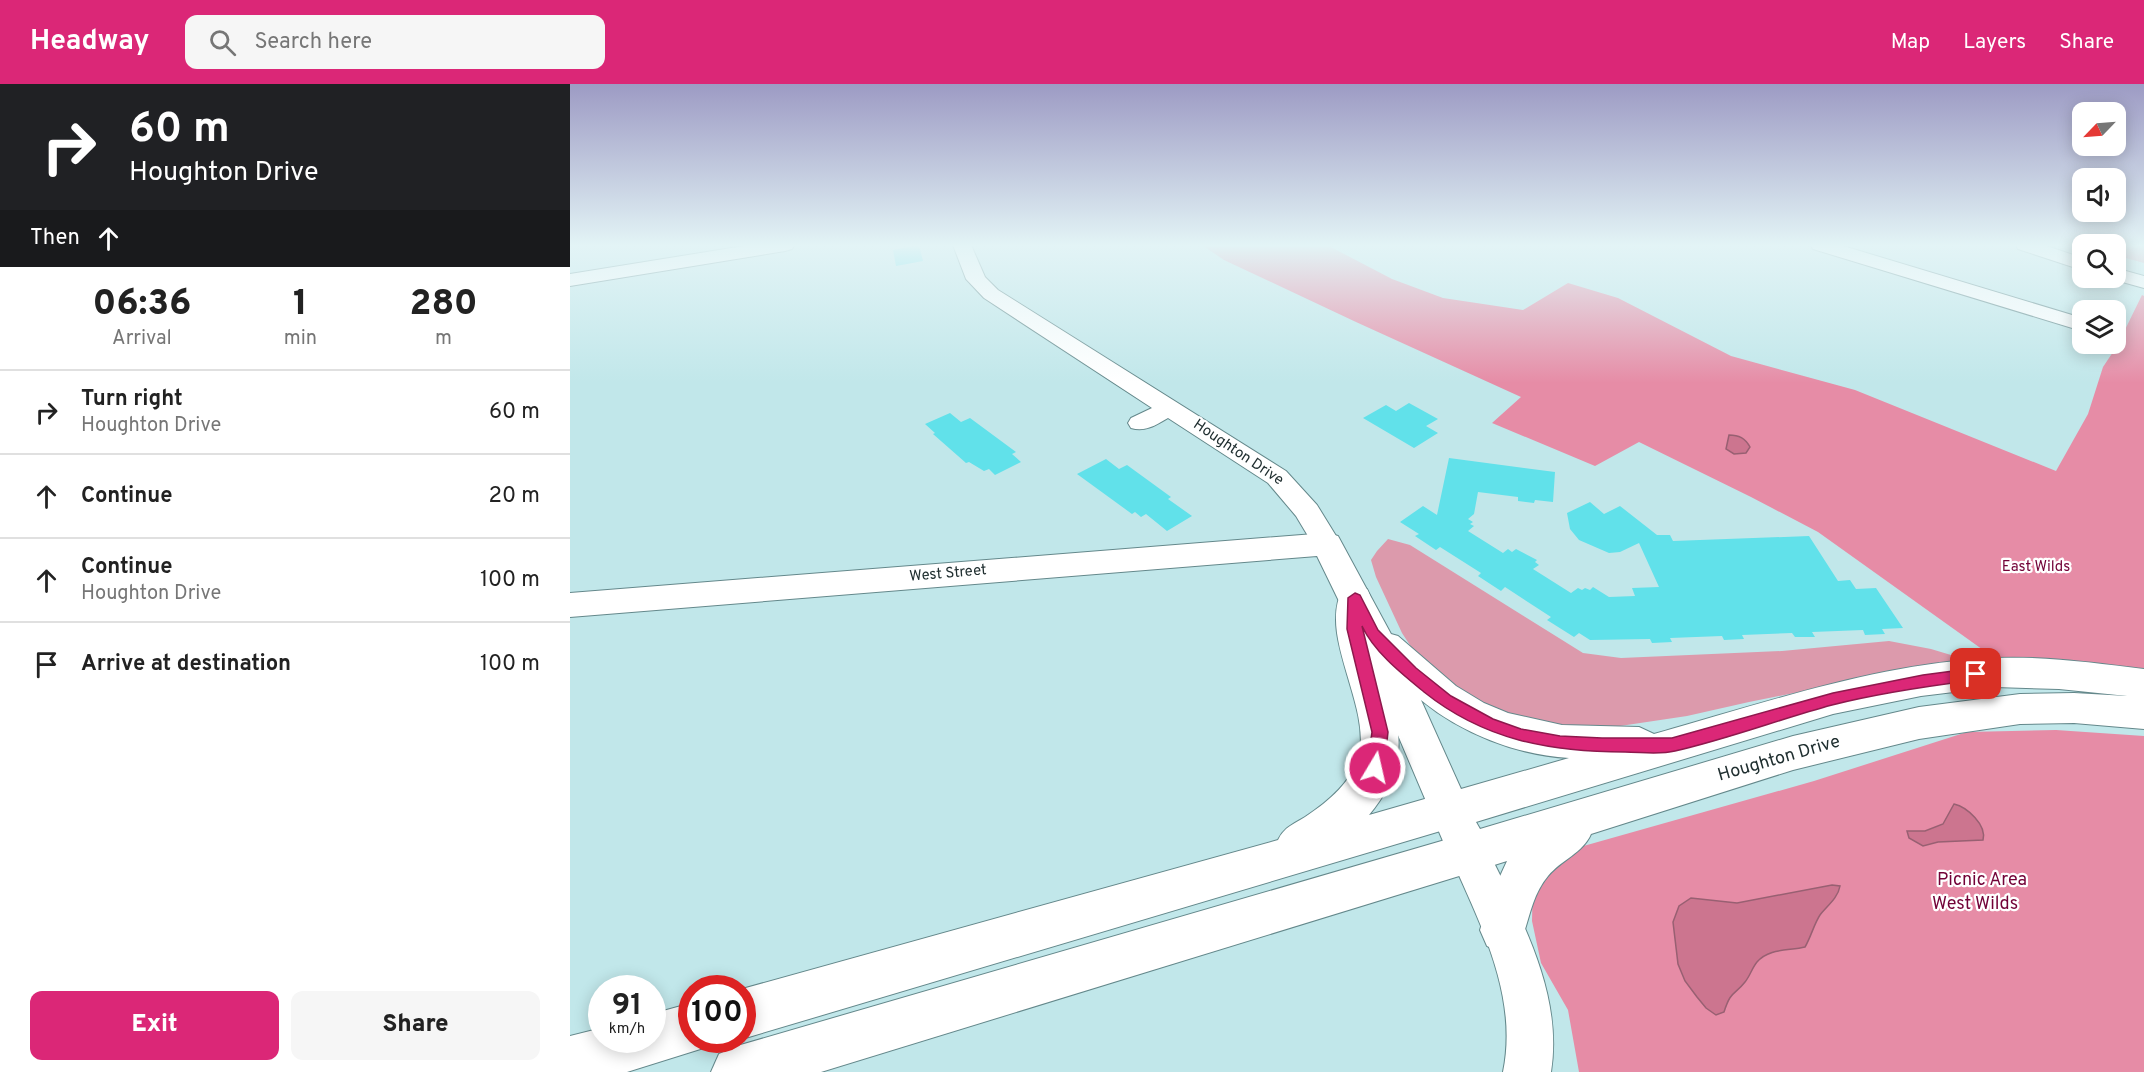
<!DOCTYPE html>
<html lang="en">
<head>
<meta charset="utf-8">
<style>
  body { margin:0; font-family:Overpass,sans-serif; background:#f6f6f6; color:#222; height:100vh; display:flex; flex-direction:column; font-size:22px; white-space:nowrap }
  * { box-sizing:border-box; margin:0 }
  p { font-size:20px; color:#767676 }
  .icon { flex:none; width:33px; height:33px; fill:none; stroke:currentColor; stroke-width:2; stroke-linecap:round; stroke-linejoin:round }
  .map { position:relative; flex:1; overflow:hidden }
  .sheet { display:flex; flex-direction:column; background:#fff; width:570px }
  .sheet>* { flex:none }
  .guide { background:#202124; color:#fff; overflow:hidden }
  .needle { width:39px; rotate:245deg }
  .buttons { position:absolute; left:1502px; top:18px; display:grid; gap:12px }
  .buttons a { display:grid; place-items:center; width:54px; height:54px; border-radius:12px; background:#fff; box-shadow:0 3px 15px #0003; font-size:30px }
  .speed { position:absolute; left:18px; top:891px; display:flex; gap:12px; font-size:30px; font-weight:700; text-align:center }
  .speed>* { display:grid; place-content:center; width:78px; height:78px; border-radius:50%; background:#fff; box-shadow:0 3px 15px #0003; line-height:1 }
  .speed small { font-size:15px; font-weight:400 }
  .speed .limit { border:9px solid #d22; background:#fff; color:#111 }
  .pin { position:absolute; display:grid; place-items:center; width:51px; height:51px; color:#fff; margin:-26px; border-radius:12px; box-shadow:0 3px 9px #0006 }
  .me { position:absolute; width:66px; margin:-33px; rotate:9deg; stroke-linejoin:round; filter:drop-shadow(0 0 4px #0008) }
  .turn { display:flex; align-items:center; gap:21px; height:126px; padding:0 30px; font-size:27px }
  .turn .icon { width:78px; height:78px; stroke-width:2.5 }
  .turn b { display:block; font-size:42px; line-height:51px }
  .then { display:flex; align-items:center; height:57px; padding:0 30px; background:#0003; gap:12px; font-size:22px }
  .eta { display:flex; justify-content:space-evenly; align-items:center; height:102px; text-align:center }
  .eta b { font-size:36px; font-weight:800; line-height:42px }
  .button { display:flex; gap:12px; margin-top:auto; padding:12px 30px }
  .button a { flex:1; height:69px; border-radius:12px; background:#db2777; color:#fff; font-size:24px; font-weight:800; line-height:69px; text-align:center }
  .button a+a { background:#f6f6f6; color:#222 }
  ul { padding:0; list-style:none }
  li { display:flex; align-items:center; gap:18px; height:84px; padding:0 30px; border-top:2px solid #e0e0e0 }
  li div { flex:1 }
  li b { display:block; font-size:22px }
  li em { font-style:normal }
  header { display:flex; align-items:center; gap:36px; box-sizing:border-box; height:84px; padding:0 30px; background:#db2777; color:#fff }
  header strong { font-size:28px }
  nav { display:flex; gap:33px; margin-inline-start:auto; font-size:21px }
  .search { width:420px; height:54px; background:#f6f6f6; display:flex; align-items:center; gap:15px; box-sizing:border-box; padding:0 21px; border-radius:12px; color:#767676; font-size:22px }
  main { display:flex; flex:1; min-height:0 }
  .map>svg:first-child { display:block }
  .green { fill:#dc9aac }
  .forest { fill:#e68ca6 }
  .water { fill:#cc758f; stroke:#986072; stroke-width:1.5 }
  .building { fill:#61e1ea }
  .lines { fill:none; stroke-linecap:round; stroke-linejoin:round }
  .minor-casing { stroke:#64888b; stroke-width:2 }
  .major-casing { stroke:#64888b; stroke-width:2 }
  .highway-casing { stroke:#64888b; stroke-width:2 }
  .minor { fill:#fff; fill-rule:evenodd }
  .major { fill:#fff; fill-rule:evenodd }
  .highway { fill:#fff; fill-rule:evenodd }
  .route { fill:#db2777; stroke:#8e194d; stroke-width:1.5 }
  .labels { text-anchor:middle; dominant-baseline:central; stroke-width:4.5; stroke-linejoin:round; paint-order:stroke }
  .street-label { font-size:15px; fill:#202f30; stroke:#fff }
  .park-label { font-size:15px; fill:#720237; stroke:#fff }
  .near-street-label { font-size:18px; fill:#202f30; stroke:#fff }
  .near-park-label { font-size:18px; fill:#720237; stroke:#fff }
</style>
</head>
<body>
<header>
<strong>Headway</strong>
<div class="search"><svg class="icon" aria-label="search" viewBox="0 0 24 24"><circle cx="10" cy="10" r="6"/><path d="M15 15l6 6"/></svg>Search here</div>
<nav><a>Map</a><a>Layers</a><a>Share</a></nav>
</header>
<main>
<section class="sheet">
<div class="guide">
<div class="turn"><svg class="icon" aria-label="right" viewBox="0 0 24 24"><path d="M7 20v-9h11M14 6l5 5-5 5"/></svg><div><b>60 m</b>Houghton Drive</div></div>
<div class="then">Then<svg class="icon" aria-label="ahead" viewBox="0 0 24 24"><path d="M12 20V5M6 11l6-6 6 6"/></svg></div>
</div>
<div class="eta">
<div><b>06:36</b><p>Arrival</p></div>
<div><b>1</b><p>min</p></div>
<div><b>280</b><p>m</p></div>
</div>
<ul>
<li><svg class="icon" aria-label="right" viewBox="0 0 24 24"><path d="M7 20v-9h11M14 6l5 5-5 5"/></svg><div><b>Turn right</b><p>Houghton Drive</p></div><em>60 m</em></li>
<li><svg class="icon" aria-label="ahead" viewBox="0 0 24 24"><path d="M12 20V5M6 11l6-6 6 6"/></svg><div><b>Continue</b></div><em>20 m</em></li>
<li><svg class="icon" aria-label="ahead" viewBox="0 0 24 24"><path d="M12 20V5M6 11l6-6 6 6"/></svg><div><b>Continue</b><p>Houghton Drive</p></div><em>100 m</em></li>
<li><svg class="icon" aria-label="arrive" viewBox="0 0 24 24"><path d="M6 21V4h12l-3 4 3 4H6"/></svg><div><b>Arrive at destination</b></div><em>100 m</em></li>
</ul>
<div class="button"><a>Exit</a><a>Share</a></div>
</section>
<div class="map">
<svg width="1574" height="988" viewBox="0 0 1574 988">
  <rect width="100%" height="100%" fill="#c1e7ea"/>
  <g class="green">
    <path d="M 1545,161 L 1574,161 L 1574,179 L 1545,171 Z"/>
    <path d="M 818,455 L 840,461 L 1013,569 L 1051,574 L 1212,567 L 1319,557 L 1361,565 L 1401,577 L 1340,586 L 1179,618 L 1117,632 L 1030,645 L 985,643 L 931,632 L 904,618 L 851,578 L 832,549 L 806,493 L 801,476 L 807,467 Z"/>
  </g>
  <g class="forest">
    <path d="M 632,161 L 757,161 L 822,195 L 873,214 L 953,226 L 998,199 L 1048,214 L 1161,272 L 1285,306 L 1486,387 L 1518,330 L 1533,283 L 1547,262 L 1572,211 L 1574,212 L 1574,592 L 1430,578 L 1248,448 L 1181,413 L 1069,358 L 1025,382 L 922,339 L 951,313 L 786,238 L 654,176 Z"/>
    <path d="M 1486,646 L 1574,652 L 1574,988 L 1009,988 L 998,926 L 971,879 L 962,837 L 963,794 L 1010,763 L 1244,697 L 1397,648 Z"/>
  </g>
  <g class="water">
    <path d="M 1159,351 C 1169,351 1175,354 1180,363 L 1176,369 L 1164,370 L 1156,365 Z"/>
    <path d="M 1384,720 C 1397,723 1417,741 1413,756 L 1368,758 L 1353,762 L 1339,754 L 1337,747 L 1355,747 L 1373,740 Z"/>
    <path d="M 1262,801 L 1270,802 C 1268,814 1257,822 1250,831 C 1244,840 1241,853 1235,863 C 1219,867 1199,864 1187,878 C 1182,884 1180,892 1175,898 C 1164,912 1161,906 1154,928 L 1146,931 L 1136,924 L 1127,913 L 1115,897 L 1108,880 L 1103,838 L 1109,822 L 1121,814 L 1167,819 Z"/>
  </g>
  <g class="building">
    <path d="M 349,161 L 353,177 L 326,182 L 323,166 Z"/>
    <path d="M 839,319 L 868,335 L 856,342 L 868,349 L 844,364 L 793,334 L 816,321 L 826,327 Z"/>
    <path d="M 380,329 L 391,338 L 400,334 L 446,368 L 442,370 L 451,378 L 425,391 L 419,385 L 414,387 L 399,378 L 396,379 L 363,350 L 365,349 L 355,340 Z"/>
    <path d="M 879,374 L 985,388 L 983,418 L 965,416 L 964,419 L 948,417 L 948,413 L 908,408 L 904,430 L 898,435 L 903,438 L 900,440 L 904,442 L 898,447 L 933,469 L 938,465 L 942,468 L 946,465 L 967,476 L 965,478 L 969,481 L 963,485 L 1001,509 L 1008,504 L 1012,506 L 1015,504 L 1020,506 L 1023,503 L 1039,513 L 1065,512 L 1062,504 L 1089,503 L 1069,459 L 1050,468 L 1039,469 L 1009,456 L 1000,445 L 997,429 L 1020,418 L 1034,430 L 1050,422 L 1087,451 L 1100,451 L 1103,457 L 1239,452 L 1268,497 L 1280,496 L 1286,505 L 1306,504 L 1333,544 L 1312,545 L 1315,550 L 1295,551 L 1293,546 L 1242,548 L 1245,553 L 1225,553 L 1222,549 L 1172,551 L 1174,555 L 1154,556 L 1152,552 L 1100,554 L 1102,558 L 1082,559 L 1080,555 L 1020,556 L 1009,549 L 1004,553 L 977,536 L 981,533 L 935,503 L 931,507 L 908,492 L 911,489 L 870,463 L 866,466 L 845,452 L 849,450 L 830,438 L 853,422 L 867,431 Z"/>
    <path d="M 536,375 L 549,385 L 557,381 L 601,413 L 598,415 L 622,432 L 597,447 L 576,430 L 571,433 L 565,428 L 562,430 L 507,390 Z"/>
  </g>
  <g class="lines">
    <defs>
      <g id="minor">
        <path d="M 180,161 L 224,161 L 222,165 L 215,167 L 0,202 L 0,190 Z"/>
        <path d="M 383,161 L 401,161 L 415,193 L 428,206 L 716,387 L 747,421 L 771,460 L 767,467 L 757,470 L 747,467 L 726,432 L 698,399 L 598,334 C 586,341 576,348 561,344 L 558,339 L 561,334 L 582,324 L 414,214 L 396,195 Z"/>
        <path d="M 1241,161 L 1270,161 L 1512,234 L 1512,247 L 1243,165 Z"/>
        <path d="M 1446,161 L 1474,161 L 1512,174 L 1512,186 L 1448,165 Z"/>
        <path d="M 1545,184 L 1574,192 L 1574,204 L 1538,194 L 1545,194 Z"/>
        <path d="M 899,751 L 913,756 C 947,828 994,906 981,988 L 933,988 C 949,911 909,838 879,769 L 885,756 Z"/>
      </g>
      <path id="major" d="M 757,449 L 768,452 L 821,550 L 828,552 L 886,602 L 914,619 L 938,629 L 992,641 L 1069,643 L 1084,650 C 1195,619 1308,579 1425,574 C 1475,572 1525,579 1574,585 L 1574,645 L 1504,639 L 1450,640 L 1349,655 L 1223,686 L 1021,750 C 1013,769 991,776 978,792 C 961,812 959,839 949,862 L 933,869 L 917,862 L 910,846 L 920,814 L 937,777 L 899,789 L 884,783 L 785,550 L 747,472 L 0,533 L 0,509 ZM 1425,603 L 1489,605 L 1557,612 L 1504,609 L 1450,610 L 1349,623 L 1223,652 L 910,745 L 906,738 L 1263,630 L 1351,612 ZM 851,616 C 891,649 946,671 999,674 L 891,705 Z"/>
      <g id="highway">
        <path d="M 785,502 L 797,505 C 806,521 801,542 806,560 C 822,626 851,669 799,731 L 879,708 L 894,714 L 900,727 L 894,740 L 172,955 L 172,905 L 708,756 C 714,743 724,740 735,733 C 758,718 785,696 790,667 C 798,617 748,549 773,505 Z"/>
        <path d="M 899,749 L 914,755 L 921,769 L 914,783 L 899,789 L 251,988 L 141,988 L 149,970 L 167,962 Z"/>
        <path d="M 122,919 L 122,956 L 142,956 L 140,962 L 57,988 L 0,988 L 0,952 L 32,944 L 32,956 L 82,956 L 82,930 Z"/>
      </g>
    </defs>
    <use href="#minor" class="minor-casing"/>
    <use href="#major" class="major-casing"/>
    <use href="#highway" class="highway-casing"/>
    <use href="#minor" class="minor"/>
    <use href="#major" class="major"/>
    <use href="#highway" class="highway"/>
  </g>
  <linearGradient id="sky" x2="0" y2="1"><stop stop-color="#9d9bc4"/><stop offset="0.54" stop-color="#e3f4f6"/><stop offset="1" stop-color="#e3f4f6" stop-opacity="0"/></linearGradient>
  <rect width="1574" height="299" fill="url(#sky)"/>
  <path class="route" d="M 785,509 L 790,511 L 808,546 L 846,584 L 881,612 L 923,635 L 951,645 L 990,652 L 1032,654 L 1102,654 L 1263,609 L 1353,591 L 1406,584 L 1411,585 L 1414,590 L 1411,594 L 1406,596 C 1358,602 1309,609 1262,621 C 1210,635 1158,655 1105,667 C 1089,671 1071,668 1055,668 C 980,668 914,656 854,608 C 832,590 804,568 792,542 L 818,648 L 814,684 L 811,689 L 805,691 L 799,689 L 797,684 L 802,648 L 777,545 L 778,514 Z"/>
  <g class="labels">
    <g class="street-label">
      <text transform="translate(668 369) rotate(34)">Houghton Drive</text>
      <text transform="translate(378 490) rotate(-5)">West Street</text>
    </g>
    <g class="park-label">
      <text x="1466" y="483">East Wilds</text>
    </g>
    <g class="near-street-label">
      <text transform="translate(1209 675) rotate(-16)">Houghton Drive</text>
    </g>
    <g class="near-park-label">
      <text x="1412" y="796">Picnic Area</text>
      <text x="1405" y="820">West Wilds</text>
    </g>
  </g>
</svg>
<div class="buttons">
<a><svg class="needle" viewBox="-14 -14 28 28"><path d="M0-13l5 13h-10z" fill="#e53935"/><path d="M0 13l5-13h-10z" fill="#767676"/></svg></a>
<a><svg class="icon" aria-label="sound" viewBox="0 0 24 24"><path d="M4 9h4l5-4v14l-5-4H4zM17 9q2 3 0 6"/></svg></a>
<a><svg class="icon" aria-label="search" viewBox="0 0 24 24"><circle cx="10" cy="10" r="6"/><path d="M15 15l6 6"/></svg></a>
<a><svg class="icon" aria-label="layers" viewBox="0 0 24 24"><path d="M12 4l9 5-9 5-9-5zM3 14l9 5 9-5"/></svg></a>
</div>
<div class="speed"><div>91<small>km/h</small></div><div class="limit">100</div></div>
<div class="pin" style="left:1406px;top:590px;background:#d93025"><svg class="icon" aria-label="arrive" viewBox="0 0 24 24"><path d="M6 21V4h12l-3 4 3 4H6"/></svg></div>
<svg class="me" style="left:805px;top:684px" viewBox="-20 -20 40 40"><circle r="17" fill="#db2777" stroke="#fff" stroke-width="3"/><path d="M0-11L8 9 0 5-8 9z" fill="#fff"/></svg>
</div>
</main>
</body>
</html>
